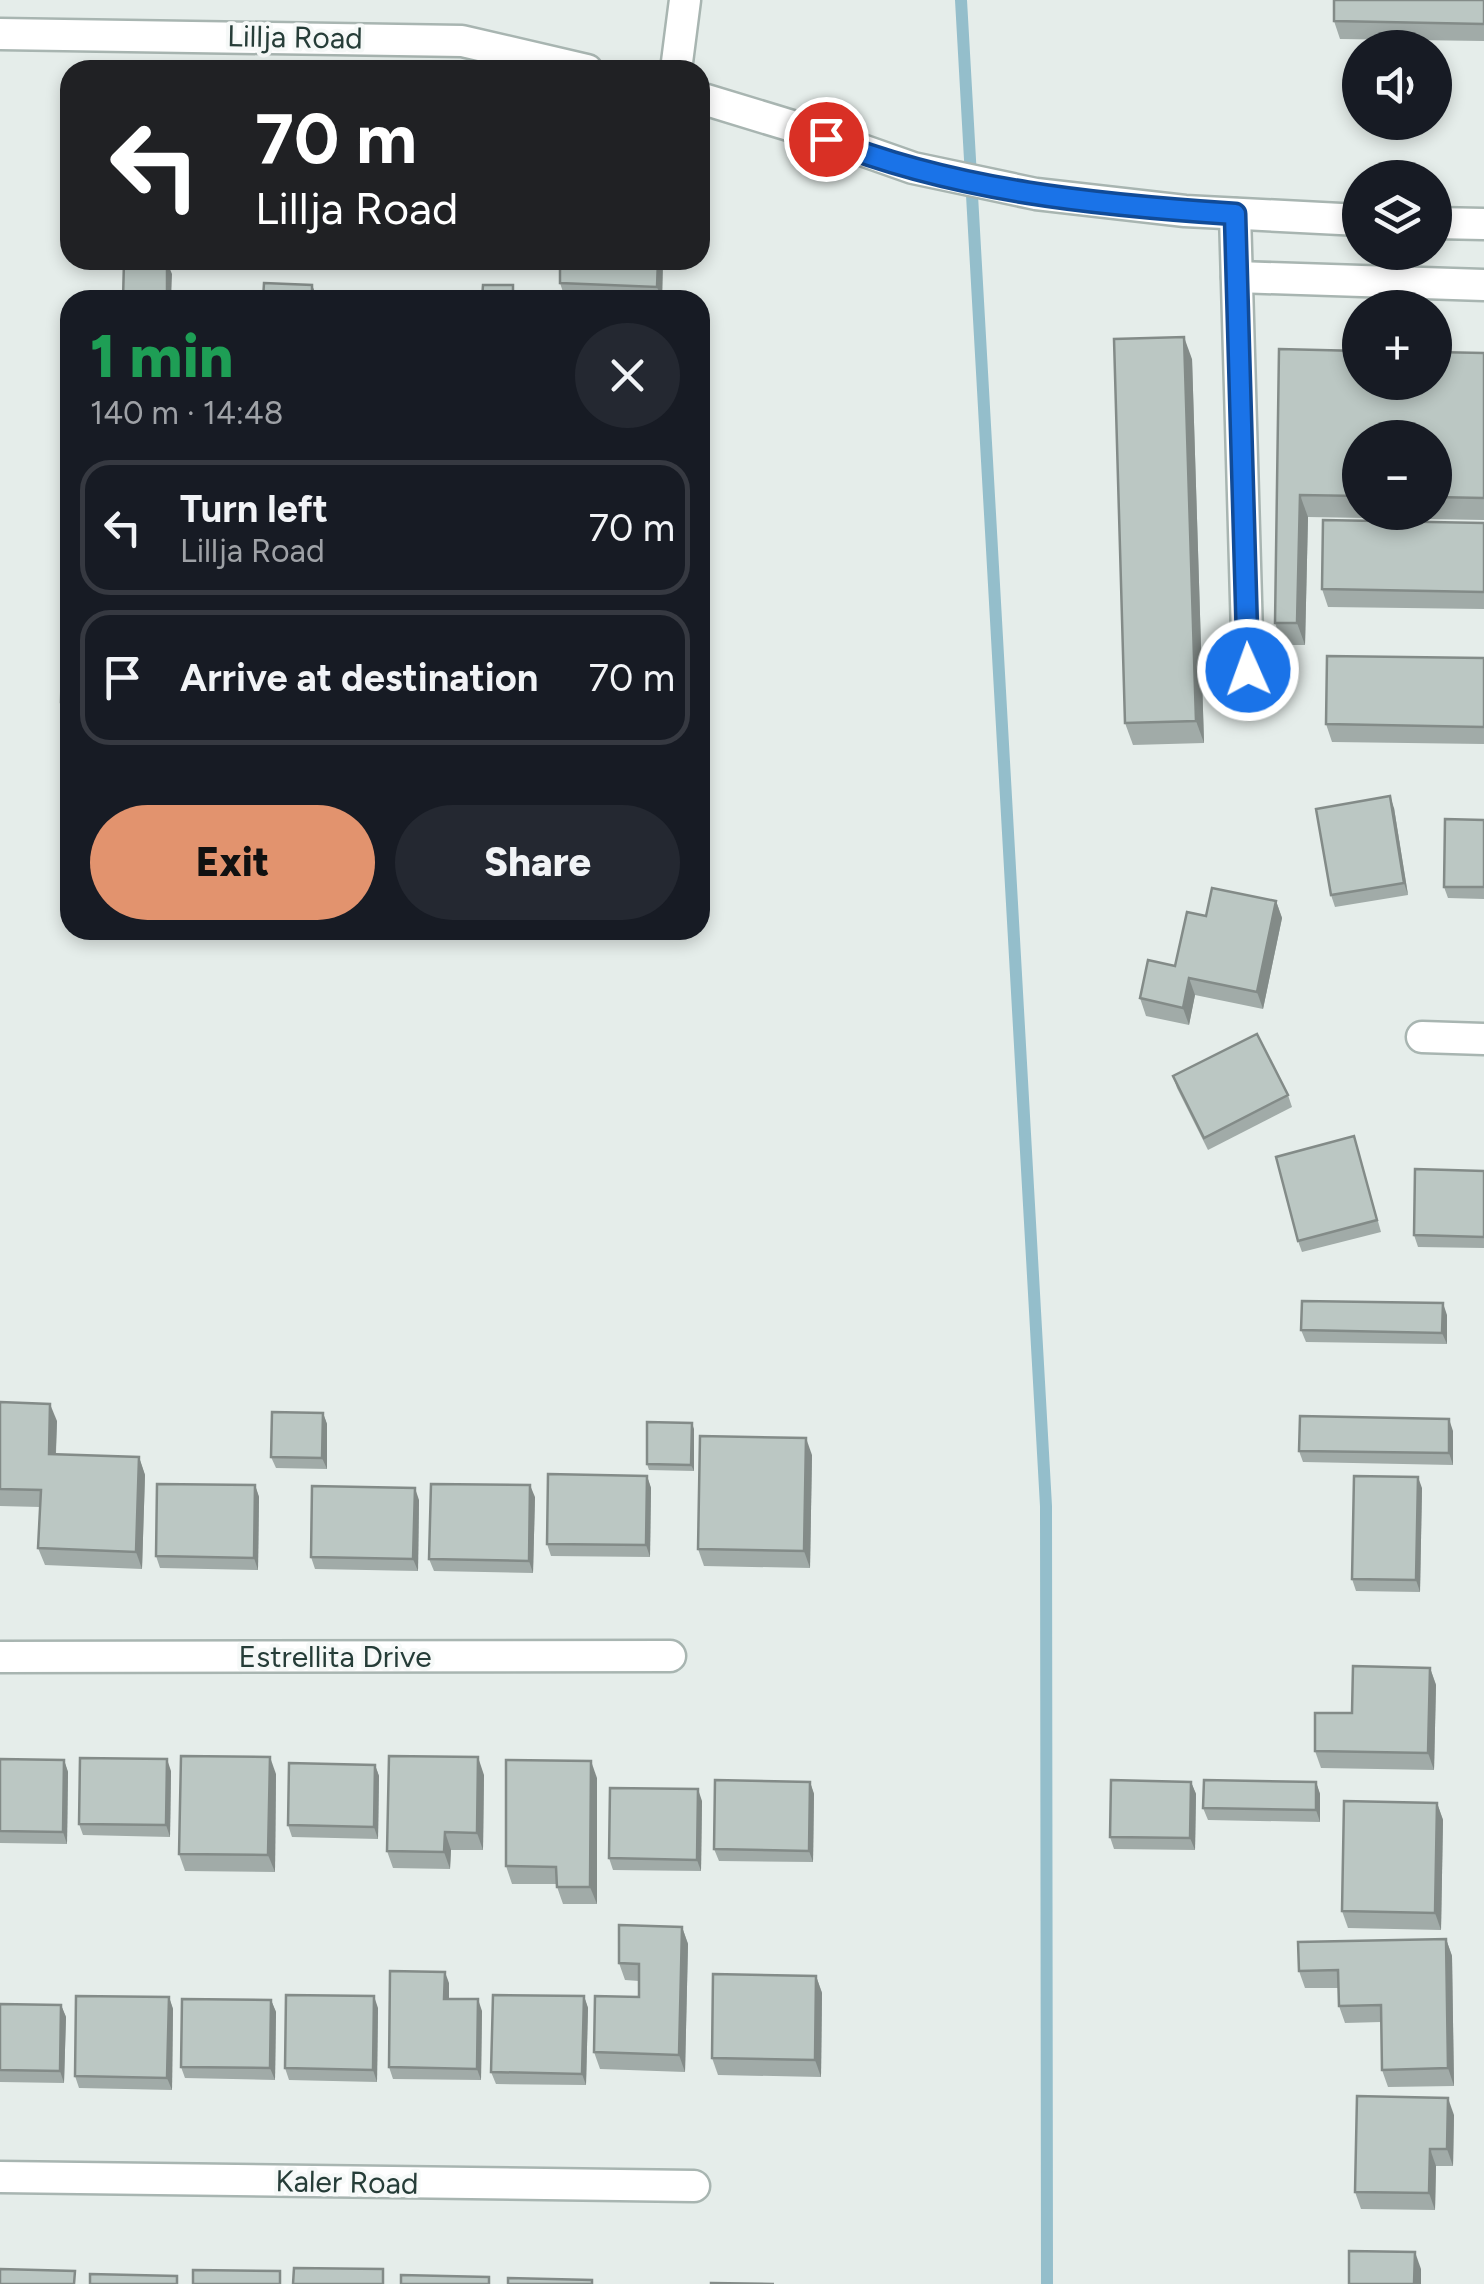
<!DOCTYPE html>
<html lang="en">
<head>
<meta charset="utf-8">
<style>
  body { margin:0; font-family:Figtree,sans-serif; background:#242831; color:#f1f3f6; height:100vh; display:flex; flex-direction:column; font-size:38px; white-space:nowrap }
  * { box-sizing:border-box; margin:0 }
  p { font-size:32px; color:#9ea1a6 }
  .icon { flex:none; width:55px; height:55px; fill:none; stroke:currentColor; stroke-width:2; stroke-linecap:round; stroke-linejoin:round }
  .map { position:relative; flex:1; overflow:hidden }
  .side { position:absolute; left:60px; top:290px; width:650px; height:650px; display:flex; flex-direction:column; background:#171b24; border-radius:30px; box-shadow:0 5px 15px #0003 }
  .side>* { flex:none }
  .top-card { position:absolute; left:60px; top:60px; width:650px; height:210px; border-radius:30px; box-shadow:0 5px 15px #0003; background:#202124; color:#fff; overflow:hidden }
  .fabs { position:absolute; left:1342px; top:30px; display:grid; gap:20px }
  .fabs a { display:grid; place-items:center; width:110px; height:110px; border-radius:50%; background:#171b24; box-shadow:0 5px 15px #0003; font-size:50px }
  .pin { position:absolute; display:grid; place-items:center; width:85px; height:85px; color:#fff; margin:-42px; border:5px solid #fff; border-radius:50%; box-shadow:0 2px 10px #0007 }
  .me { position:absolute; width:110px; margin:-55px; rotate:358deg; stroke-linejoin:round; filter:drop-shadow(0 0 8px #0008) }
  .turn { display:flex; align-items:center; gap:35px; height:210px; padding:0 30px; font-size:45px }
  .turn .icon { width:130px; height:130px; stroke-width:2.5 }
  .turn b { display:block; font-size:70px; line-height:85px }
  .round { display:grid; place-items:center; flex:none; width:105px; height:105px; border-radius:52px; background:#242831 }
  .overview { display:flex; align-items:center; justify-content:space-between; height:170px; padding:0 30px }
  h1 { font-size:60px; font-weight:800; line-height:75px; color:#1e9e55 }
  .primary-button { display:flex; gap:20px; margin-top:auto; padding:20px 30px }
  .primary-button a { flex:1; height:115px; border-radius:60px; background:#e2936e; color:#111; font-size:40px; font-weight:800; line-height:115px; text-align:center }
  .primary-button a+a { background:#242831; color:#f1f3f6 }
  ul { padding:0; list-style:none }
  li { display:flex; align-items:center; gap:30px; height:135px; margin:0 20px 15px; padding:0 10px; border:5px solid #363941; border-radius:30px }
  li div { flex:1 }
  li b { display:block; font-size:38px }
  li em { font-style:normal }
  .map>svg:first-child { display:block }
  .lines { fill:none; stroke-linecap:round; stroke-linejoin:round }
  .stream { stroke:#94becb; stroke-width:12 }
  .minor-casing { stroke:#a8b5b1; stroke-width:35 }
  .minor { stroke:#fff; stroke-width:30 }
  .wall { fill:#a1aba8; fill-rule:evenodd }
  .shaded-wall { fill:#838b88 }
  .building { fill:#bbc7c3; stroke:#838b88; stroke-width:2.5 }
  .route-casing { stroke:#114b97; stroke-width:25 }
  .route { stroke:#1a73e8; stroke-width:18 }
  .labels { text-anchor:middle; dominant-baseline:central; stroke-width:8; stroke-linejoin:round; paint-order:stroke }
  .street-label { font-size:30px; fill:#263d38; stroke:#f6f9f8 }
</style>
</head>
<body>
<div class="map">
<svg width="1484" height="2284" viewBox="0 0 1484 2284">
  <rect width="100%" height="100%" fill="#e5edea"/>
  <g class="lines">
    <path class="stream" d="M 961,0 L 1046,1506 L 1047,2284"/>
    <defs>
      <g id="minor">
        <path d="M 0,34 L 462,41 L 587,70"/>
        <path d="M 676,70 L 685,0"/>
        <path d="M 700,98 L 802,129 L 913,168 L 1036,194 L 1185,211 L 1360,220"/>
        <path d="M 1235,214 L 1248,670"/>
        <path d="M 1435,223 L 1484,224"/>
        <path d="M 1237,277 L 1484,285"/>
        <path d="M 1422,1037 L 1484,1039"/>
        <path d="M 0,1657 L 670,1656"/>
        <path d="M 0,2177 L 694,2186"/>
      </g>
    </defs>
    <use href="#minor" class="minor-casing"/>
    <use href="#minor" class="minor"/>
  </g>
  <g class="wall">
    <path d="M 1484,0 L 1484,41 L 1340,39 L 1334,21 Z"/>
    <path d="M 663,260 L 662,299 L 564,295 L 560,283 Z"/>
    <path d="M 1279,349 L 1484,353 L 1484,520 L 1308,517 L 1305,645 L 1283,645 L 1275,623 ZM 1360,438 L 1435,438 L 1435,512 L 1360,512 Z"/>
    <path d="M 1192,359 L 1204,743 L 1133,745 L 1125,723 Z"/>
    <path d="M 70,497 L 70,719 L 67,719 L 61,702 Z"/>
    <path d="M 1484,523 L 1484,609 L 1328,607 L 1322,589 Z"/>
    <path d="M 1484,658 L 1484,744 L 1332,742 L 1326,724 Z"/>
    <path d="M 1394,808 L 1408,895 L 1335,907 L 1331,895 Z"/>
    <path d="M 1484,820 L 1484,899 L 1448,898 L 1444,887 Z"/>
    <path d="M 1276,901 L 1282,918 L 1263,1009 L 1195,995 L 1189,1025 L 1146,1016 L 1140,998 L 1175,966 L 1206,916 Z"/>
    <path d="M 1173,1076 L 1288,1095 L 1292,1107 L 1208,1150 L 1177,1088 Z"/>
    <path d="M 1354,1136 L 1381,1232 L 1302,1252 L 1298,1241 Z"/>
    <path d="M 1484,1171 L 1484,1248 L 1418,1247 L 1414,1235 Z"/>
    <path d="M 1447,1315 L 1447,1344 L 1306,1342 L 1301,1330 Z"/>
    <path d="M 0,1402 L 57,1421 L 56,1454 L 139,1457 L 145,1475 L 142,1569 L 45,1565 L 38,1548 L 40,1507 L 0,1506 Z"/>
    <path d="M 323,1413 L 327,1424 L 327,1469 L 276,1468 L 271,1457 Z"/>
    <path d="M 694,1429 L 694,1471 L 649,1470 L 647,1464 Z"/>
    <path d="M 1453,1431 L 1453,1465 L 1303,1462 L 1299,1451 Z"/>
    <path d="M 812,1455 L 810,1568 L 704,1566 L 698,1549 Z"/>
    <path d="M 647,1476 L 651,1488 L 650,1557 L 551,1556 L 547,1544 Z"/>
    <path d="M 255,1485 L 259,1497 L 258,1570 L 160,1568 L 156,1556 Z"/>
    <path d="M 1422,1488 L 1420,1592 L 1356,1591 L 1352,1579 Z"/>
    <path d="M 535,1497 L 533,1573 L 434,1571 L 429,1559 Z"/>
    <path d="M 419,1500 L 418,1571 L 315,1569 L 311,1557 Z"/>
    <path d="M 1430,1668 L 1436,1685 L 1434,1770 L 1321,1768 L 1315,1751 L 1352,1713 Z"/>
    <path d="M 0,1759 L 64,1760 L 68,1772 L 67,1844 L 0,1843 Z"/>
    <path d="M 375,1765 L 379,1776 L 378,1839 L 292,1837 L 288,1825 Z"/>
    <path d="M 171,1771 L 170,1837 L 83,1835 L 79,1824 Z"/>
    <path d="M 276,1774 L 275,1872 L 185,1871 L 179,1854 Z"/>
    <path d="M 484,1775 L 483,1850 L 451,1850 L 450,1869 L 393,1868 L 387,1851 Z"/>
    <path d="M 597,1778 L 597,1904 L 563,1904 L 556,1884 L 512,1884 L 506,1866 Z"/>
    <path d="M 810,1782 L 814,1794 L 813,1862 L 719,1861 L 714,1849 Z"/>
    <path d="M 1191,1782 L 1196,1794 L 1195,1850 L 1114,1849 L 1110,1837 Z"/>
    <path d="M 1316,1782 L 1320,1794 L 1320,1822 L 1208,1820 L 1203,1808 Z"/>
    <path d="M 702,1801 L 701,1871 L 613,1870 L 609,1858 Z"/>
    <path d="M 1437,1803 L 1443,1820 L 1441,1930 L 1348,1928 L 1342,1911 Z"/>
    <path d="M 682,1927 L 688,1944 L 685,2072 L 600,2069 L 594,2052 L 639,1997 L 639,1981 L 625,1980 L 619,1963 Z"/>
    <path d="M 1446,1939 L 1452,1956 L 1454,2086 L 1388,2087 L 1382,2070 L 1381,2022 L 1345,2023 L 1339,2006 L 1339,1988 L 1305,1988 L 1299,1971 Z"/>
    <path d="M 816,1976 L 822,1993 L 821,2077 L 718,2075 L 712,2058 Z"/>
    <path d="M 449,1983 L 449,1999 L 482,2011 L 481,2080 L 393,2079 L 389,2067 Z"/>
    <path d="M 584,1996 L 588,2008 L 586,2085 L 496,2084 L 491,2072 Z"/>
    <path d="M 169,1997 L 173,2009 L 172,2090 L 79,2088 L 75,2076 Z"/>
    <path d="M 271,2000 L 276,2012 L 275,2080 L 185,2078 L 181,2067 Z"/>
    <path d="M 0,2004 L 61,2005 L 66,2017 L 64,2083 L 0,2082 Z"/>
    <path d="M 378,2008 L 377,2082 L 289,2080 L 285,2068 Z"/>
    <path d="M 1454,2115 L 1453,2166 L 1436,2166 L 1435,2210 L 1361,2209 L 1355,2192 Z"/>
  </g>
  <g class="shaded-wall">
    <path d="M 658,260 L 663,260 L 662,299 L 657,287 Z"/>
    <path d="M 167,262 L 172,274 L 171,300 L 167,300 Z"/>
    <path d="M 312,285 L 317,297 L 316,300 L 312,300 Z"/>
    <path d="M 1184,337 L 1192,359 L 1204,743 L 1196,721 Z"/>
    <path d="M 1300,495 L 1308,517 L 1305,645 L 1297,623 Z"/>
    <path d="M 1390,796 L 1394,808 L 1408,895 L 1404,883 Z"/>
    <path d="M 1276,901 L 1282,918 L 1263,1009 L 1257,992 Z"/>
    <path d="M 1189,978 L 1195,995 L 1189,1025 L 1183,1008 Z"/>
    <path d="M 1443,1303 L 1447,1315 L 1447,1344 L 1442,1333 Z"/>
    <path d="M 50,1404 L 57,1421 L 55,1471 L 49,1454 Z"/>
    <path d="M 323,1413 L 327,1424 L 327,1469 L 322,1458 Z"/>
    <path d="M 1449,1419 L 1453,1431 L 1453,1465 L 1449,1453 Z"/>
    <path d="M 692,1423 L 694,1429 L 694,1471 L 691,1465 Z"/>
    <path d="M 806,1438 L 812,1455 L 810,1568 L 804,1551 Z"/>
    <path d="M 139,1457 L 145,1475 L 142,1569 L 136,1552 Z"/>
    <path d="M 647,1476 L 651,1488 L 650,1557 L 646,1545 Z"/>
    <path d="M 1418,1477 L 1422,1488 L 1420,1592 L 1416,1580 Z"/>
    <path d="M 255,1485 L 259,1497 L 258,1570 L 254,1558 Z"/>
    <path d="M 530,1485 L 535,1497 L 533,1573 L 529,1561 Z"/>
    <path d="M 415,1488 L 419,1500 L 418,1571 L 413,1559 Z"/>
    <path d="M 1430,1668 L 1436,1685 L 1434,1770 L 1428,1753 Z"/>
    <path d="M 270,1757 L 276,1774 L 275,1872 L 268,1855 Z"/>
    <path d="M 478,1757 L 484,1775 L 483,1850 L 477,1833 Z"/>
    <path d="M 167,1759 L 171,1771 L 170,1837 L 166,1825 Z"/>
    <path d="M 64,1760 L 68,1772 L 67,1844 L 63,1832 Z"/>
    <path d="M 591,1761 L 597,1778 L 597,1904 L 590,1887 Z"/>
    <path d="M 375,1765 L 379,1776 L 378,1839 L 374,1827 Z"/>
    <path d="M 810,1782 L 814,1794 L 813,1862 L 809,1851 Z"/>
    <path d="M 1191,1782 L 1196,1794 L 1195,1850 L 1190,1838 Z"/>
    <path d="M 1316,1782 L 1320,1794 L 1320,1822 L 1316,1810 Z"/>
    <path d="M 698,1789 L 702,1801 L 701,1871 L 697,1860 Z"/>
    <path d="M 1437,1803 L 1443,1820 L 1441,1930 L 1435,1913 Z"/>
    <path d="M 445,1832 L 451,1850 L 450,1869 L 444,1852 Z"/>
    <path d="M 682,1927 L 688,1944 L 685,2072 L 679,2055 Z"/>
    <path d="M 1446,1939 L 1452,1956 L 1454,2086 L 1448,2068 Z"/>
    <path d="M 445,1972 L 449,1983 L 449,2010 L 444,1999 Z"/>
    <path d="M 816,1976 L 822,1993 L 821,2077 L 815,2060 Z"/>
    <path d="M 374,1996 L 378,2008 L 377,2082 L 373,2070 Z"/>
    <path d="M 584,1996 L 588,2008 L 586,2085 L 582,2074 Z"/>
    <path d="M 169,1997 L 173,2009 L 172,2090 L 167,2078 Z"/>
    <path d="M 478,1999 L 482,2011 L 481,2080 L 477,2069 Z"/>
    <path d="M 271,2000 L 276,2012 L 275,2080 L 270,2068 Z"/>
    <path d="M 61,2005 L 66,2017 L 64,2083 L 60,2071 Z"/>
    <path d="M 1448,2098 L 1454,2115 L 1453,2166 L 1447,2149 Z"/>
    <path d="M 1430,2149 L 1436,2166 L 1435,2210 L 1429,2193 Z"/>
    <path d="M 1415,2252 L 1421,2269 L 1421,2284 L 1414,2284 Z"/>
  </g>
  <g class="building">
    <path d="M 1334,0 L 1484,0 L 1484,24 L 1334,21 Z"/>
    <path d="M 560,260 L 658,260 L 657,287 L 560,283 Z"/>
    <path d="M 124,261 L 167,262 L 167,300 L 123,300 Z"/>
    <path d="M 264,283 L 312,285 L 312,300 L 263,300 Z"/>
    <path d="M 483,285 L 513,285 L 513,300 L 482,300 Z"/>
    <path d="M 1184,337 L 1196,721 L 1125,723 L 1114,339 Z"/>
    <path d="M 1279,349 L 1360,351 L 1360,382 L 1435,382 L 1435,352 L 1484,353 L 1484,498 L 1435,497 L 1435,438 L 1360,438 L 1360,496 L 1300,495 L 1297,623 L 1275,623 Z"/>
    <path d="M 66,497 L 70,497 L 70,702 L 61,702 Z"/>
    <path d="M 1323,520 L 1484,523 L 1484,592 L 1322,589 Z"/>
    <path d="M 1327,656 L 1484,658 L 1484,727 L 1326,724 Z"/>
    <path d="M 1390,796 L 1404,883 L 1331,895 L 1316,809 Z"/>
    <path d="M 1445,819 L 1484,820 L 1484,887 L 1444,887 Z"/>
    <path d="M 1212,888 L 1276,901 L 1257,992 L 1189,978 L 1183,1008 L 1140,998 L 1148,960 L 1175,966 L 1187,912 L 1206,916 Z"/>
    <path d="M 1257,1034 L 1288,1095 L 1204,1138 L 1173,1076 Z"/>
    <path d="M 1354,1136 L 1377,1220 L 1298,1241 L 1276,1157 Z"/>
    <path d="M 1415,1169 L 1484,1171 L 1484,1237 L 1414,1235 Z"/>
    <path d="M 1302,1301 L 1443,1303 L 1442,1333 L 1301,1330 Z"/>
    <path d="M 0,1402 L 50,1404 L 49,1454 L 139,1457 L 136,1552 L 38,1548 L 41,1490 L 0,1489 Z"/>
    <path d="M 272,1412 L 323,1413 L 322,1458 L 271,1457 Z"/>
    <path d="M 1300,1416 L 1449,1419 L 1449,1453 L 1299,1451 Z"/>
    <path d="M 647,1422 L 692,1423 L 691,1465 L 647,1464 Z"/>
    <path d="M 700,1436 L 806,1438 L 804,1551 L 698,1549 Z"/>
    <path d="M 548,1474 L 647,1476 L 646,1545 L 547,1544 Z"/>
    <path d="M 1354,1476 L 1418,1477 L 1416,1580 L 1352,1579 Z"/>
    <path d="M 157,1484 L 255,1485 L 254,1558 L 156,1556 Z"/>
    <path d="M 431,1484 L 530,1485 L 529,1561 L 429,1559 Z"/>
    <path d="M 312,1486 L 415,1488 L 413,1559 L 311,1557 Z"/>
    <path d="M 1353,1666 L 1430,1668 L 1428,1753 L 1315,1751 L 1315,1713 L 1352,1713 Z"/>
    <path d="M 181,1756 L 270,1757 L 268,1855 L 179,1854 Z"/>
    <path d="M 389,1756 L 478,1757 L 477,1833 L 445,1832 L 444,1852 L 387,1851 Z"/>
    <path d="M 80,1758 L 167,1759 L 166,1825 L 79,1824 Z"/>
    <path d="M 0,1759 L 64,1760 L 63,1832 L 0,1831 Z"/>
    <path d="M 506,1760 L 591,1761 L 590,1887 L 557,1887 L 556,1867 L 506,1866 Z"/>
    <path d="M 289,1763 L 375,1765 L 374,1827 L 288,1825 Z"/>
    <path d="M 715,1780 L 810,1782 L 809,1851 L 714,1849 Z"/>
    <path d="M 1111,1780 L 1191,1782 L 1190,1838 L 1110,1837 Z"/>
    <path d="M 1204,1780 L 1316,1782 L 1316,1810 L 1203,1808 Z"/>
    <path d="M 610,1788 L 698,1789 L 697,1860 L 609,1858 Z"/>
    <path d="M 1344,1801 L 1437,1803 L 1435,1913 L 1342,1911 Z"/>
    <path d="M 619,1925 L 682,1927 L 679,2055 L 594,2052 L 595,1996 L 639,1997 L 639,1964 L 619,1963 Z"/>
    <path d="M 1446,1939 L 1448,2068 L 1382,2070 L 1381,2005 L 1339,2006 L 1338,1970 L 1299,1971 L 1298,1942 Z"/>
    <path d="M 390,1971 L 445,1972 L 444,1999 L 478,1999 L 477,2069 L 389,2067 Z"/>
    <path d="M 713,1974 L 816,1976 L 815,2060 L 712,2058 Z"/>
    <path d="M 286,1995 L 374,1996 L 373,2070 L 285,2068 Z"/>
    <path d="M 493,1995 L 584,1996 L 582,2074 L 491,2072 Z"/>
    <path d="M 76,1996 L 169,1997 L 167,2078 L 75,2076 Z"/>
    <path d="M 182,1999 L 271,2000 L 270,2068 L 181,2067 Z"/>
    <path d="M 0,2004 L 61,2005 L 60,2071 L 0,2070 Z"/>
    <path d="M 1357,2096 L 1448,2098 L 1447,2149 L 1430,2149 L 1429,2193 L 1355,2192 Z"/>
    <path d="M 1349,2251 L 1415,2252 L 1414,2284 L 1349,2284 Z"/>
    <path d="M 294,2268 L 383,2269 L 383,2284 L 293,2284 Z"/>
    <path d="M 0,2269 L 75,2271 L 74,2284 L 0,2284 Z"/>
    <path d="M 193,2270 L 280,2271 L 280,2284 L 193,2284 Z"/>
    <path d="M 90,2274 L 177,2276 L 177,2284 L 90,2284 Z"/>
    <path d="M 401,2275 L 489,2277 L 489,2284 L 401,2284 Z"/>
    <path d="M 508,2278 L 592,2280 L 592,2284 L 508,2284 Z"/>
    <path d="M 711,2283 L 774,2284 L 711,2284 Z"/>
  </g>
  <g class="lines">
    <defs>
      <path id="route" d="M 826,139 C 954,191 1098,205 1235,214 L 1248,670"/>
    </defs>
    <use href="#route" class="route-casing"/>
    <use href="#route" class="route"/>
  </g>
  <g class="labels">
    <g class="street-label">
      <text transform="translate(295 37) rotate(1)">Lillja Road</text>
      <text x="335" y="1656">Estrellita Drive</text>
      <text transform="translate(347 2182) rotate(1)">Kaler Road</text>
    </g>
  </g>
</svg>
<div class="fabs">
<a><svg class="icon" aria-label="sound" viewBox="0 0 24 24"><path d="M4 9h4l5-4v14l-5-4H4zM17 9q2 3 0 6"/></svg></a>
<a><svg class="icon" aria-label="layers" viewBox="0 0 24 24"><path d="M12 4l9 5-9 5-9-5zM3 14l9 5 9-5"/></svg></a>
<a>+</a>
<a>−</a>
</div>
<div class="pin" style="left:826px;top:139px;background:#d93025"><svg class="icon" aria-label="arrive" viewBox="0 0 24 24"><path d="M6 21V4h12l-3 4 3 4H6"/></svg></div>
<svg class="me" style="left:1248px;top:670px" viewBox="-20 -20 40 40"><circle r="17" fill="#1a73e8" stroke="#fff" stroke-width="3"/><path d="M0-11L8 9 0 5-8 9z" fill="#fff"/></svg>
<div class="top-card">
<div class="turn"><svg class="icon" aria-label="left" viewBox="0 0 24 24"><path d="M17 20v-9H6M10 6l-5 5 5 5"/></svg><div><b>70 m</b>Lillja Road</div></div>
</div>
<section class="side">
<div class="overview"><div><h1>1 min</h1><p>140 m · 14:48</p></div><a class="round"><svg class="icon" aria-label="close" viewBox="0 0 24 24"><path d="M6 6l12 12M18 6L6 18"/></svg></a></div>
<ul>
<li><svg class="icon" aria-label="left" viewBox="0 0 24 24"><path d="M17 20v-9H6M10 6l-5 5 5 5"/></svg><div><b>Turn left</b><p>Lillja Road</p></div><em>70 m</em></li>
<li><svg class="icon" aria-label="arrive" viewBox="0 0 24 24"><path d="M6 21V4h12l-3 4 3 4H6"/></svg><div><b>Arrive at destination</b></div><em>70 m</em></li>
</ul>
<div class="primary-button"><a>Exit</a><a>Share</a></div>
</section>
</div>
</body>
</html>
